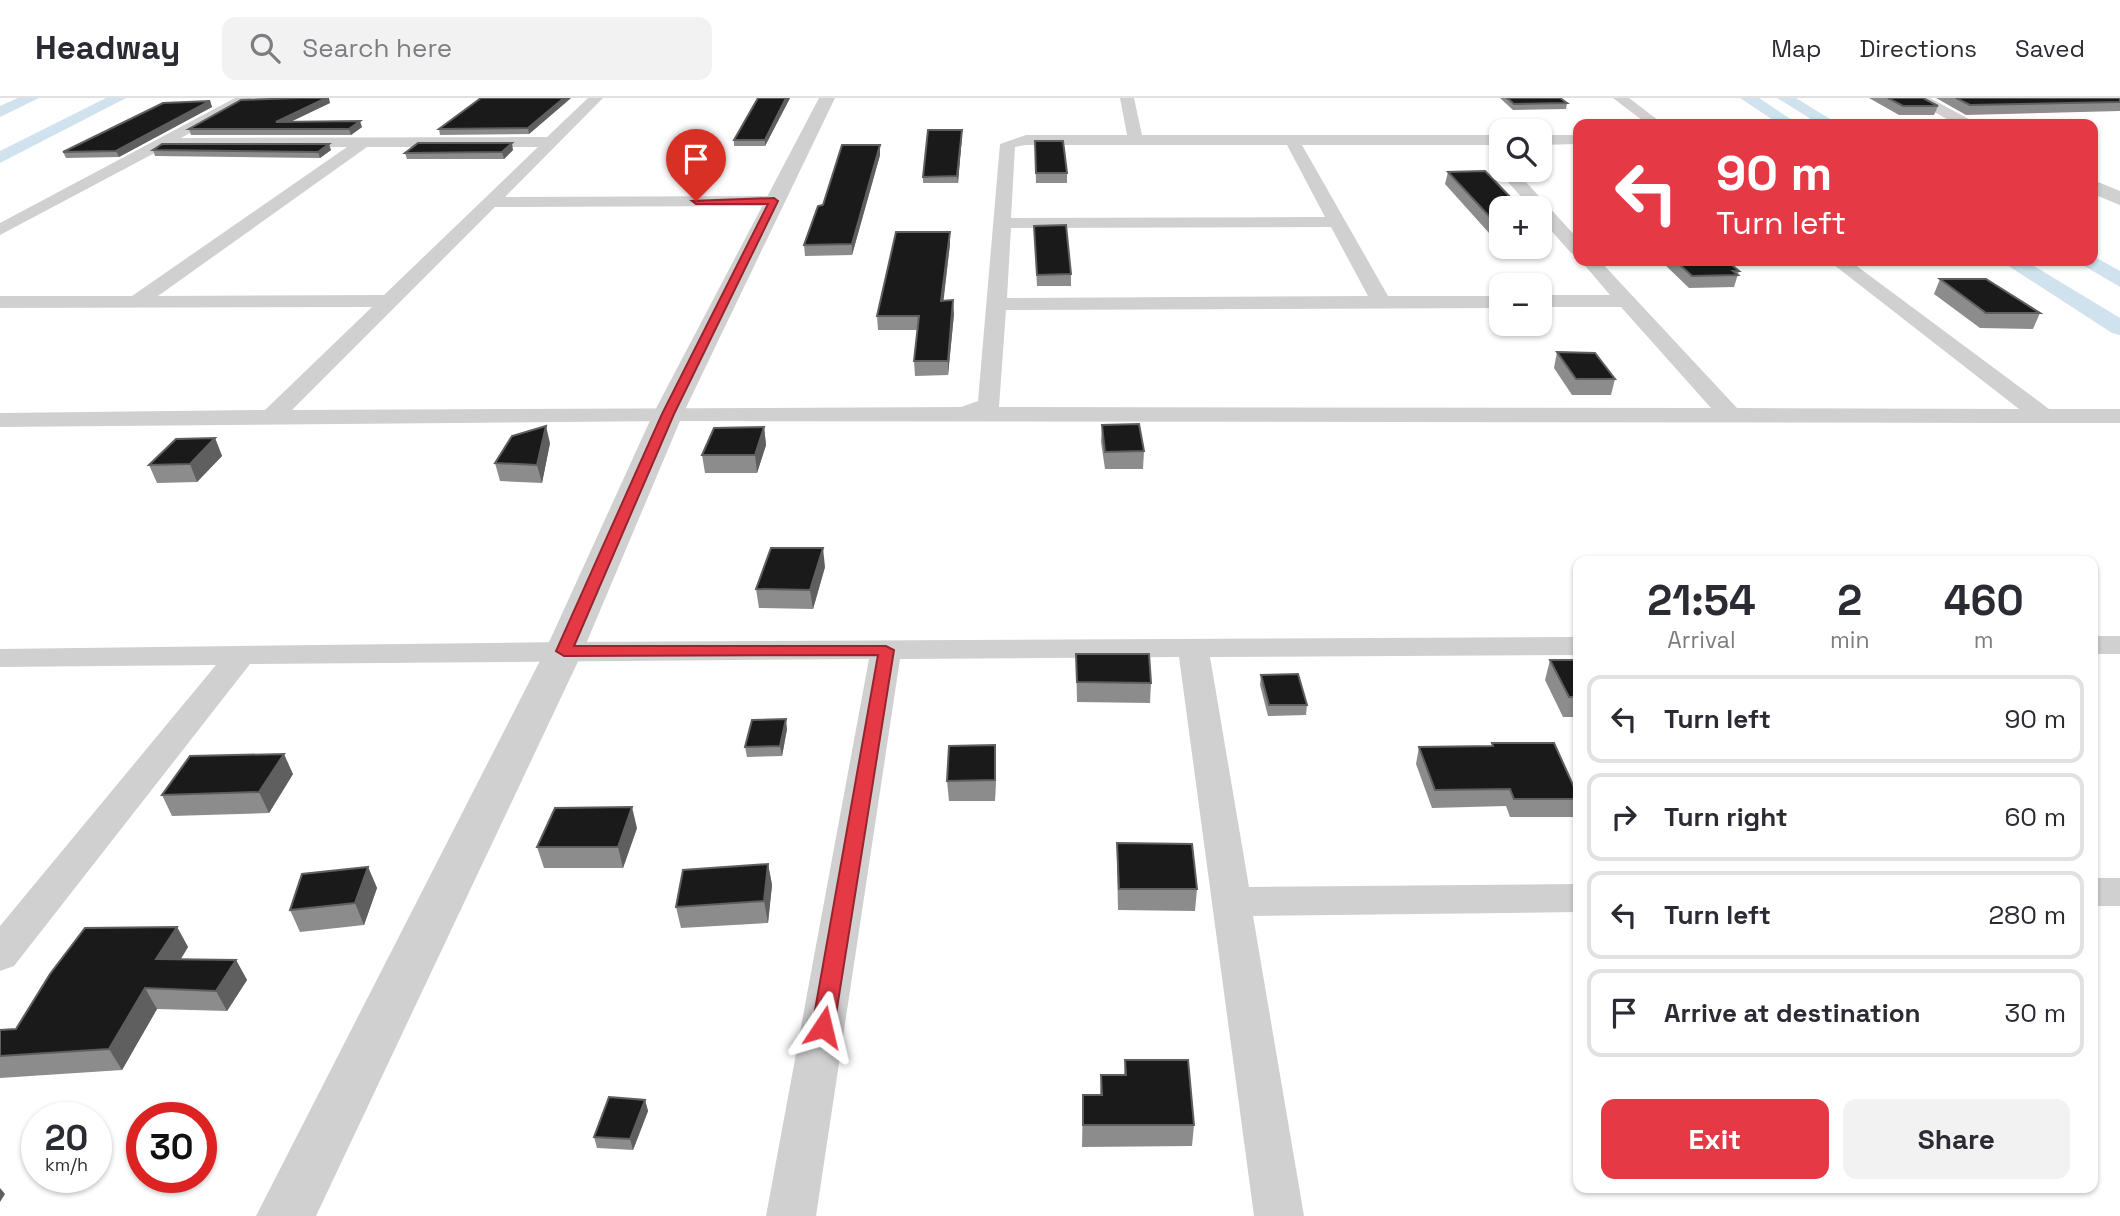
<!DOCTYPE html>
<html lang="en">
<head>
<meta charset="utf-8">
<style>
  body { margin:0; font-family:"Space Grotesk",sans-serif; background:#f2f2f3; color:#2b2b33; height:100vh; display:flex; flex-direction:column; font-size:26px; white-space:nowrap }
  * { box-sizing:border-box; margin:0 }
  p { font-size:23px; color:#7c7c81 }
  .icon { flex:none; width:38px; height:38px; fill:none; stroke:currentColor; stroke-width:2; stroke-linecap:round; stroke-linejoin:round }
  .map { position:relative; flex:1; overflow:hidden }
  .side { position:absolute; left:1573px; top:458px; width:525px; height:637px; display:flex; flex-direction:column; background:#fff; border-radius:14px; box-shadow:0 2px 5px #0004 }
  .side>* { flex:none }
  .hud { position:absolute; left:1573px; top:21px; width:525px; height:147px; border-radius:14px; box-shadow:0 2px 5px #0004; background:#e63946; color:#fff; overflow:hidden }
  .fabs { position:absolute; left:1489px; top:21px; display:grid; gap:14px }
  .fabs a { display:grid; place-items:center; width:63px; height:63px; border-radius:14px; background:#fff; box-shadow:0 2px 5px #0004; font-size:35px }
  .speed { position:absolute; left:21px; top:1004px; display:flex; gap:14px; font-size:35px; font-weight:700; text-align:center }
  .speed>* { display:grid; place-content:center; width:91px; height:91px; border-radius:50%; background:#fff; box-shadow:0 2px 5px #0004; line-height:1 }
  .speed small { font-size:18px; font-weight:400 }
  .speed .limit { border:10px solid #d22; background:#fff; color:#111 }
  .pin { position:absolute; display:grid; place-items:center; width:60px; height:60px; color:#fff; margin:-72px -30px; border-radius:50% 50% 50% 0; rotate:-45deg; box-shadow:0 0 7px #0007 }
  .pin .icon { rotate:45deg }
  .me { position:absolute; width:77px; margin:-38px; rotate:10deg; stroke-linejoin:round; filter:drop-shadow(0 0 5px #0008) }
  .turn { display:flex; align-items:center; gap:24px; height:147px; padding:0 28px; font-size:32px }
  .turn .icon { width:91px; height:91px; stroke-width:2.5 }
  .turn b { display:block; font-size:49px; line-height:60px }
  .eta { display:flex; justify-content:space-evenly; align-items:center; height:119px; text-align:center }
  .eta b { font-size:42px; font-weight:700; line-height:49px }
  .button { display:flex; gap:14px; margin-top:auto; padding:14px 28px }
  .button a { flex:1; height:80px; border-radius:14px; background:#e63946; color:#fff; font-size:28px; font-weight:700; line-height:80px; text-align:center }
  .button a+a { background:#f2f2f3; color:#2b2b33 }
  ul { padding:0; list-style:none }
  li { display:flex; align-items:center; gap:21px; height:88px; margin:0 14px 10px; padding:0 14px; border:4px solid #e1e1e2; border-radius:14px }
  li div { flex:1 }
  li b { display:block; font-size:26px }
  li em { font-style:normal }
  header { display:flex; align-items:center; gap:42px; box-sizing:border-box; height:98px; padding:0 35px; background:#fff; border-bottom:2px solid #e1e1e2 }
  header strong { font-size:33px }
  nav { display:flex; gap:38px; margin-inline-start:auto; font-size:24px }
  .search { width:490px; height:63px; background:#f2f2f3; display:flex; align-items:center; gap:18px; box-sizing:border-box; padding:0 24px; border-radius:14px; color:#7c7c81; font-size:26px }
  .map>svg:first-child { display:block }
  .lines { fill:none; stroke-linecap:round; stroke-linejoin:round }
  .canal { fill:#cfe2ee; fill-rule:evenodd }
  .minor { fill:#d0d0d0; fill-rule:evenodd }
  .tertiary { fill:#d0d0d0; fill-rule:evenodd }
  .wall { fill:#8c8c8c }
  .shaded-wall { fill:#5f5f5f }
  .building { fill:#1a1a1a; stroke:#5f5f5f; stroke-width:2 }
  .route { fill:#e63946; stroke:#96252e; stroke-width:2 }
</style>
</head>
<body>
<header>
<strong>Headway</strong>
<div class="search"><svg class="icon" aria-label="search" viewBox="0 0 24 24"><circle cx="10" cy="10" r="6"/><path d="M15 15l6 6"/></svg>Search here</div>
<nav><a>Map</a><a>Directions</a><a>Saved</a></nav>
</header>
<div class="map">
<svg width="2120" height="1118" viewBox="0 0 2120 1118">
  <rect width="100%" height="100%" fill="#fff"/>
  <g class="lines">
    <g class="canal">
      <path d="M 18,0 L 39,0 L 0,19 L 0,8 Z"/>
      <path d="M 106,0 L 126,0 L 0,65 L 0,53 Z"/>
      <path d="M 1740,0 L 1759,0 L 1798,26 L 1779,26 Z"/>
      <path d="M 1777,0 L 1796,0 L 1838,26 L 1819,26 Z"/>
      <path d="M 2093,158 L 2120,173 L 2120,189 L 2076,163 L 2093,163 Z"/>
      <path d="M 2001,163 L 2026,163 L 2120,220 L 2120,237 L 2112,235 Z"/>
    </g>
    <g class="minor">
      <path d="M 235,0 L 252,0 L 181,40 L 547,39 L 588,0 L 603,0 L 505,99 L 774,98 L 783,103 L 774,108 L 495,109 L 292,312 L 961,309 L 978,303 L 1000,46 L 1026,37 L 1127,37 L 1120,0 L 1134,0 L 1142,37 L 1502,37 L 1502,47 L 1302,47 L 1388,198 L 1502,198 L 1502,210 L 1006,212 L 999,309 L 1711,310 L 1621,209 L 1540,209 L 1540,197 L 1610,197 L 1581,163 L 1600,163 L 1737,310 L 2019,311 L 1829,163 L 1850,163 L 2049,311 L 2120,311 L 2120,325 L 668,323 L 0,329 L 0,315 L 265,312 L 372,209 L 0,210 L 0,198 L 132,198 L 347,49 L 164,50 L 0,137 L 0,125 ZM 1026,47 L 1287,47 L 1325,119 L 1011,120 L 1015,49 ZM 367,49 L 538,49 L 384,197 L 158,198 ZM 1331,129 L 1368,198 L 1007,200 L 1011,130 Z"/>
      <path d="M 1613,0 L 1629,0 L 1663,26 L 1647,26 Z"/>
      <path d="M 1540,37 L 1578,37 L 1578,46 L 1540,47 Z"/>
      <path d="M 1502,68 L 1502,72 L 1515,72 L 1578,141 L 1578,156 L 1571,155 L 1540,120 L 1540,110 L 1531,110 L 1500,75 L 1498,72 Z"/>
      <rect x="2093" y="538" width="27" height="18"/>
      <path d="M 1578,539 L 1578,557 L 1210,559 L 1249,789 L 1578,786 L 1578,814 L 1253,818 L 1304,1118 L 1254,1118 L 1179,559 L 900,561 L 816,1118 L 766,1118 L 869,561 L 250,566 L 14,868 L 0,873 L 0,828 L 216,567 L 0,569 L 0,551 L 564,544 Z"/>
      <rect x="2093" y="780" width="27" height="28"/>
    </g>
    <g class="tertiary">
      <path d="M 819,0 L 835,0 L 683,316 L 583,553 L 316,1118 L 256,1118 L 545,553 L 653,316 Z"/>
      <path d="M 1909,0 L 1930,0 L 1978,26 L 1956,26 Z"/>
      <path d="M 2093,82 L 2120,93 L 2120,107 L 2093,96 Z"/>
    </g>
  </g>
  <g class="wall">
    <path d="M 571,0 L 529,36 L 440,37 L 439,31 Z"/>
    <path d="M 758,0 L 790,0 L 765,48 L 734,48 L 734,42 Z"/>
    <path d="M 1500,0 L 1560,0 L 1567,5 L 1566,11 L 1513,12 Z"/>
    <path d="M 1869,0 L 1923,0 L 1938,8 L 1934,17 L 1899,17 Z"/>
    <path d="M 1936,0 L 2120,0 L 2120,13 L 1966,17 Z"/>
    <path d="M 210,3 L 212,9 L 119,59 L 66,60 L 63,54 Z"/>
    <path d="M 330,5 L 291,23 L 362,29 L 351,37 L 191,37 L 189,31 Z"/>
    <path d="M 962,38 L 958,85 L 923,85 L 923,79 Z"/>
    <path d="M 1035,43 L 1067,75 L 1067,85 L 1036,85 Z"/>
    <path d="M 880,47 L 880,57 L 852,157 L 805,158 L 804,147 L 823,107 Z"/>
    <path d="M 153,52 L 331,52 L 320,60 L 155,58 Z"/>
    <path d="M 513,52 L 504,61 L 407,61 L 405,55 Z"/>
    <path d="M 1448,74 L 1502,110 L 1502,149 L 1540,149 L 1540,140 L 1541,142 L 1539,156 L 1507,155 L 1445,86 Z"/>
    <path d="M 1034,128 L 1071,176 L 1071,188 L 1037,188 Z"/>
    <path d="M 950,134 L 950,146 L 943,202 L 954,216 L 948,277 L 915,278 L 914,263 L 918,232 L 878,232 L 877,218 Z"/>
    <path d="M 1661,163 L 1727,163 L 1739,173 L 1734,189 L 1689,190 Z"/>
    <path d="M 1940,181 L 2040,215 L 2033,231 L 1980,230 L 1934,196 Z"/>
    <path d="M 1557,254 L 1615,281 L 1611,297 L 1572,297 L 1554,270 Z"/>
    <path d="M 1102,327 L 1144,353 L 1143,371 L 1105,371 L 1101,344 Z"/>
    <path d="M 764,329 L 766,347 L 757,375 L 705,375 L 702,357 Z"/>
    <path d="M 215,340 L 222,358 L 197,384 L 157,385 L 149,367 Z"/>
    <path d="M 550,345 L 542,385 L 500,383 L 495,365 Z"/>
    <path d="M 825,469 L 813,511 L 759,510 L 756,491 Z"/>
    <path d="M 1076,556 L 1151,585 L 1150,605 L 1077,604 Z"/>
    <path d="M 1550,562 L 1578,562 L 1578,619 L 1563,619 L 1545,582 Z"/>
    <path d="M 1261,577 L 1307,607 L 1306,617 L 1268,618 L 1260,587 Z"/>
    <path d="M 787,631 L 782,658 L 747,659 L 745,649 Z"/>
    <path d="M 1492,645 L 1578,698 L 1578,706 L 1575,719 L 1510,719 L 1506,708 L 1432,710 L 1416,666 L 1419,649 L 1492,648 Z"/>
    <path d="M 996,667 L 995,703 L 949,703 L 947,683 Z"/>
    <path d="M 293,676 L 269,715 L 172,718 L 162,697 Z"/>
    <path d="M 637,730 L 623,770 L 544,770 L 537,749 Z"/>
    <path d="M 1117,745 L 1197,791 L 1195,813 L 1118,812 L 1117,766 Z"/>
    <path d="M 768,766 L 772,787 L 768,825 L 681,830 L 676,809 Z"/>
    <path d="M 368,769 L 377,790 L 364,827 L 300,834 L 290,812 Z"/>
    <path d="M 177,829 L 188,849 L 181,861 L 236,862 L 247,882 L 227,913 L 157,911 L 122,972 L 0,980 L 0,932 L 16,931 Z"/>
    <path d="M 1125,962 L 1194,1027 L 1192,1048 L 1082,1049 L 1083,997 L 1100,997 L 1101,977 L 1124,977 Z"/>
    <path d="M 645,1002 L 648,1013 L 633,1052 L 597,1050 L 594,1039 Z"/>
  </g>
  <g class="shaded-wall">
    <path d="M 326,0 L 329,0 L 330,5 L 278,30 L 276,24 Z"/>
    <path d="M 564,0 L 571,0 L 529,36 L 528,30 Z"/>
    <path d="M 786,0 L 790,0 L 765,48 L 765,42 Z"/>
    <path d="M 210,3 L 212,9 L 119,59 L 116,53 Z"/>
    <path d="M 360,23 L 362,29 L 351,37 L 349,31 Z"/>
    <path d="M 962,32 L 962,38 L 958,85 L 957,78 Z"/>
    <path d="M 512,45 L 513,52 L 504,61 L 502,54 Z"/>
    <path d="M 329,46 L 331,52 L 320,60 L 318,54 Z"/>
    <path d="M 880,47 L 880,57 L 852,157 L 852,146 Z"/>
    <path d="M 950,134 L 950,146 L 942,216 L 941,203 Z"/>
    <path d="M 953,202 L 954,216 L 948,277 L 948,263 Z"/>
    <path d="M 546,328 L 550,345 L 542,385 L 537,367 Z"/>
    <path d="M 764,329 L 766,347 L 757,375 L 755,357 Z"/>
    <path d="M 215,340 L 222,358 L 197,384 L 190,366 Z"/>
    <path d="M 823,450 L 825,469 L 813,511 L 810,492 Z"/>
    <path d="M 786,621 L 787,631 L 782,658 L 780,648 Z"/>
    <path d="M 995,647 L 996,667 L 995,703 Z"/>
    <path d="M 284,656 L 293,676 L 269,715 L 259,694 Z"/>
    <path d="M 632,709 L 637,730 L 623,770 L 618,749 Z"/>
    <path d="M 768,766 L 772,787 L 768,825 L 764,803 Z"/>
    <path d="M 368,769 L 377,790 L 364,827 L 355,805 Z"/>
    <path d="M 177,829 L 188,849 L 168,881 L 156,861 Z"/>
    <path d="M 236,862 L 247,882 L 227,913 L 216,893 Z"/>
    <path d="M 145,890 L 157,911 L 122,972 L 109,951 Z"/>
    <path d="M 645,1002 L 648,1013 L 633,1052 L 630,1041 Z"/>
    <path d="M 0,1090 L 5,1096 L 0,1104 Z"/>
  </g>
  <g class="building">
    <path d="M 301,0 L 326,0 L 276,24 L 360,23 L 349,31 L 189,31 L 241,2 Z"/>
    <path d="M 481,0 L 564,0 L 528,30 L 439,31 Z"/>
    <path d="M 758,0 L 786,0 L 765,42 L 734,42 Z"/>
    <path d="M 1507,0 L 1560,0 L 1567,5 L 1514,6 Z"/>
    <path d="M 1888,0 L 1923,0 L 1938,8 L 1903,8 Z"/>
    <path d="M 1956,0 L 2120,0 L 2120,4 L 1970,7 Z"/>
    <path d="M 210,3 L 116,53 L 63,54 L 163,5 Z"/>
    <path d="M 928,32 L 962,32 L 957,78 L 923,79 Z"/>
    <path d="M 1035,43 L 1063,43 L 1067,75 L 1036,75 Z"/>
    <path d="M 418,45 L 512,45 L 502,54 L 405,55 Z"/>
    <path d="M 162,46 L 329,46 L 318,54 L 153,52 Z"/>
    <path d="M 842,47 L 880,47 L 852,146 L 804,147 L 818,108 L 823,107 Z"/>
    <path d="M 1485,73 L 1513,102 L 1519,110 L 1502,110 L 1502,132 L 1448,74 Z"/>
    <path d="M 1066,127 L 1071,176 L 1037,177 L 1034,128 Z"/>
    <path d="M 896,134 L 950,134 L 941,203 L 953,202 L 948,263 L 914,263 L 919,218 L 877,218 Z"/>
    <path d="M 1676,163 L 1727,163 L 1739,173 L 1733,173 L 1738,177 L 1692,178 Z"/>
    <path d="M 1940,181 L 1986,181 L 2040,215 L 1986,215 Z"/>
    <path d="M 1557,254 L 1595,255 L 1615,281 L 1576,281 Z"/>
    <path d="M 1139,326 L 1144,353 L 1105,354 L 1102,327 Z"/>
    <path d="M 546,328 L 537,367 L 495,365 L 512,338 Z"/>
    <path d="M 764,329 L 755,357 L 702,357 L 714,330 Z"/>
    <path d="M 215,340 L 190,366 L 149,367 L 176,341 Z"/>
    <path d="M 771,450 L 823,450 L 810,492 L 756,491 Z"/>
    <path d="M 1742,460 L 1745,464 L 1711,464 L 1709,461 Z"/>
    <path d="M 1076,556 L 1149,556 L 1151,585 L 1077,584 Z"/>
    <path d="M 1550,562 L 1578,562 L 1578,599 L 1569,599 Z"/>
    <path d="M 1298,576 L 1307,607 L 1269,607 L 1261,577 Z"/>
    <path d="M 786,621 L 780,648 L 745,649 L 752,622 Z"/>
    <path d="M 1492,645 L 1554,645 L 1578,698 L 1578,701 L 1514,701 L 1510,691 L 1435,692 L 1419,649 L 1493,648 Z"/>
    <path d="M 995,647 L 995,682 L 947,683 L 949,648 Z"/>
    <path d="M 284,656 L 259,694 L 162,697 L 190,658 Z"/>
    <path d="M 632,709 L 618,749 L 537,749 L 555,710 Z"/>
    <path d="M 1117,745 L 1192,746 L 1197,791 L 1119,791 Z"/>
    <path d="M 768,766 L 764,803 L 676,809 L 683,772 Z"/>
    <path d="M 368,769 L 355,805 L 290,812 L 302,776 Z"/>
    <path d="M 177,829 L 156,861 L 236,862 L 216,893 L 145,890 L 109,951 L 0,958 L 0,932 L 16,931 L 50,876 L 85,830 Z"/>
    <path d="M 1125,962 L 1188,962 L 1194,1027 L 1083,1027 L 1083,997 L 1102,997 L 1101,977 L 1126,977 Z"/>
    <path d="M 609,999 L 645,1002 L 630,1041 L 594,1039 Z"/>
  </g>
  <path class="route" d="M 774,100 L 778,103 L 674,316 L 574,548 L 886,548 L 894,552 L 834,929 L 831,936 L 823,938 L 815,936 L 812,929 L 878,557 L 564,558 L 556,553 L 662,316 L 768,106 L 696,106 L 692,103 Z"/>
</svg>
<div class="fabs">
<a><svg class="icon" aria-label="search" viewBox="0 0 24 24"><circle cx="10" cy="10" r="6"/><path d="M15 15l6 6"/></svg></a>
<a>+</a>
<a>−</a>
</div>
<div class="speed"><div>20<small>km/h</small></div><div class="limit">30</div></div>
<div class="pin" style="left:696px;top:103px;background:#d93025"><svg class="icon" aria-label="arrive" viewBox="0 0 24 24"><path d="M6 21V4h12l-3 4 3 4H6"/></svg></div>
<svg class="me" style="left:823px;top:929px" viewBox="-20 -20 40 40"><path d="M0-17L14 15 0 8-14 15z" fill="#e63946" stroke="#fff" stroke-width="4"/></svg>
<div class="hud">
<div class="turn"><svg class="icon" aria-label="left" viewBox="0 0 24 24"><path d="M17 20v-9H6M10 6l-5 5 5 5"/></svg><div><b>90 m</b>Turn left</div></div>
</div>
<section class="side">
<div class="eta">
<div><b>21:54</b><p>Arrival</p></div>
<div><b>2</b><p>min</p></div>
<div><b>460</b><p>m</p></div>
</div>
<ul>
<li><svg class="icon" aria-label="left" viewBox="0 0 24 24"><path d="M17 20v-9H6M10 6l-5 5 5 5"/></svg><div><b>Turn left</b></div><em>90 m</em></li>
<li><svg class="icon" aria-label="right" viewBox="0 0 24 24"><path d="M7 20v-9h11M14 6l5 5-5 5"/></svg><div><b>Turn right</b></div><em>60 m</em></li>
<li><svg class="icon" aria-label="left" viewBox="0 0 24 24"><path d="M17 20v-9H6M10 6l-5 5 5 5"/></svg><div><b>Turn left</b></div><em>280 m</em></li>
<li><svg class="icon" aria-label="arrive" viewBox="0 0 24 24"><path d="M6 21V4h12l-3 4 3 4H6"/></svg><div><b>Arrive at destination</b></div><em>30 m</em></li>
</ul>
<div class="button"><a>Exit</a><a>Share</a></div>
</section>
</div>
</body>
</html>
